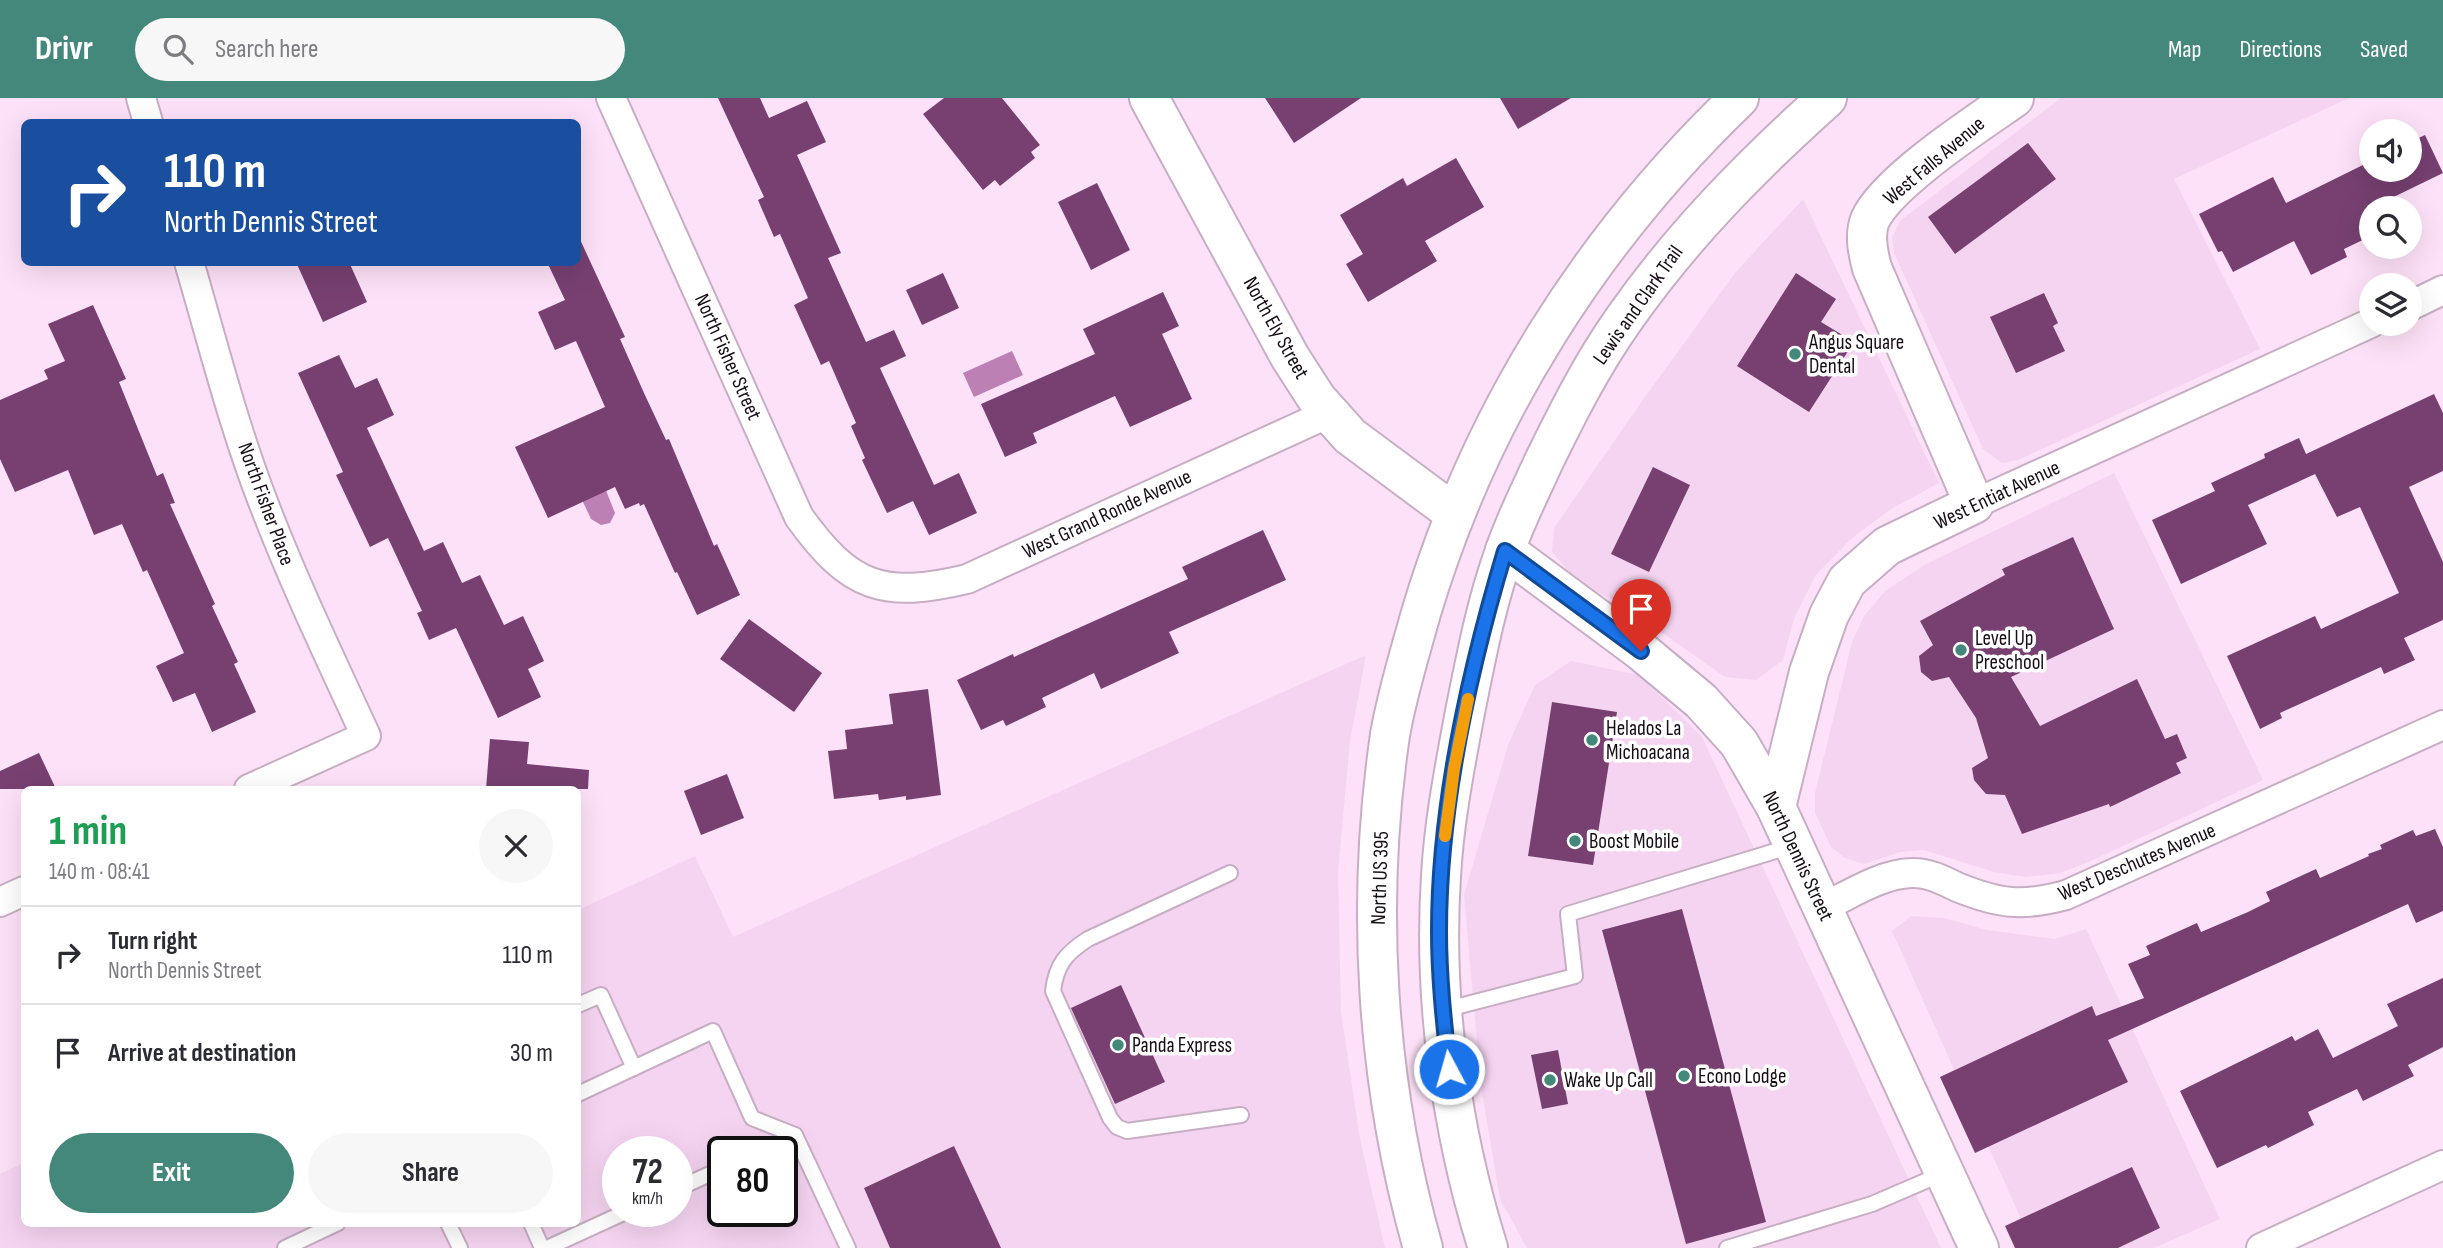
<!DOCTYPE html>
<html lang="en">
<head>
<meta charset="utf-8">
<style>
  body { margin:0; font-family:"Sofia Sans Condensed",sans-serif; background:#f7f7f7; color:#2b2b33; height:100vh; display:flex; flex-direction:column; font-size:26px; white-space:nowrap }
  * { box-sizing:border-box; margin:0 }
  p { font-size:23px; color:#7c7c81 }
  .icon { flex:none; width:38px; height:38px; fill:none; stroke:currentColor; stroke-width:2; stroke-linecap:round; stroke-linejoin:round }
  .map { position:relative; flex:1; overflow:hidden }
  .drawer { position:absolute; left:21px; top:688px; width:560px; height:441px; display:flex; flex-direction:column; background:#fff; border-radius:10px; box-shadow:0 7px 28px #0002 }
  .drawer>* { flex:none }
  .banner { position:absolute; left:21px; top:21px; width:560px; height:147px; border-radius:10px; box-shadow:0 7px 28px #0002; background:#1a4fa0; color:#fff; overflow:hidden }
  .fabs { position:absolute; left:2359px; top:21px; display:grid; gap:14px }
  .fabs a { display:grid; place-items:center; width:63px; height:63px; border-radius:50%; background:#fff; box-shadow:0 7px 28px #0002; font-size:35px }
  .speed { position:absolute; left:602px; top:1038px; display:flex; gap:14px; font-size:35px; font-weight:700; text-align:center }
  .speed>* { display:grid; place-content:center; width:91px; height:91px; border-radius:50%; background:#fff; box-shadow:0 7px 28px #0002; line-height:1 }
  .speed small { font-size:18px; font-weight:400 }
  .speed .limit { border:4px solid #111; border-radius:10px; background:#fff; color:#111 }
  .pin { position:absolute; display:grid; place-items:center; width:60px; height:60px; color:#fff; margin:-72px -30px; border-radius:50% 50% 50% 0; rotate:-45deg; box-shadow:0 0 7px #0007 }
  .pin .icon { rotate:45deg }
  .me { position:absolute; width:77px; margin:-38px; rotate:354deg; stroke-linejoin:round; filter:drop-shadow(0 0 5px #0008) }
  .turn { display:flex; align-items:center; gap:24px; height:147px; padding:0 28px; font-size:32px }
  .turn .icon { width:91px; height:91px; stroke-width:2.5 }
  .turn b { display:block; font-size:49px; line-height:60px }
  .round { display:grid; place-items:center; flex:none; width:74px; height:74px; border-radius:37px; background:#f7f7f7 }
  .overview { display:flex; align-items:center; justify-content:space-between; height:119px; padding:0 28px }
  h1 { font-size:42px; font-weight:700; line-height:52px; color:#1e9e55 }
  .action { display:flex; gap:14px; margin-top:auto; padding:14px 28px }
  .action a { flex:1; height:80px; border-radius:42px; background:#44887c; color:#fff; font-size:28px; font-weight:700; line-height:80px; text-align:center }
  .action a+a { background:#f7f7f7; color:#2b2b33 }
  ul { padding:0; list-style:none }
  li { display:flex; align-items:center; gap:21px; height:98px; padding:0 28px; border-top:2px solid #e1e1e2 }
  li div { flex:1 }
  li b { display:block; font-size:26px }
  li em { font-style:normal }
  header { display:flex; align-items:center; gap:42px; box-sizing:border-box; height:98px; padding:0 35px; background:#44887c; color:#fff }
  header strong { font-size:33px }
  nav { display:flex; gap:38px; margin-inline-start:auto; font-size:24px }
  .search { width:490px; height:63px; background:#f7f7f7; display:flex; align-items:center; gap:18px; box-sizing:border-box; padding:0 24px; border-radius:38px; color:#7c7c81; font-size:26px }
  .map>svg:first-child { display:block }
  .built { fill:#f5d4f1; fill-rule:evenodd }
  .water { fill:#bd80b4 }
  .building { fill:#774071 }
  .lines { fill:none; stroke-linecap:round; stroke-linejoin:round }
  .lane-casing { stroke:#c8aec4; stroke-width:18 }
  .street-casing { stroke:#c8aec4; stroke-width:32 }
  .secondary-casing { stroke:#c8aec4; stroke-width:42 }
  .highway-casing { stroke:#c8aec4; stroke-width:42 }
  .lane { stroke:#fff; stroke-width:14 }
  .street { stroke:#fff; stroke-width:28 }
  .secondary { stroke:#fff; stroke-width:38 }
  .highway { stroke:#fff; stroke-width:38 }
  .route-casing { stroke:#114b97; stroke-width:18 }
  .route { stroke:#1a73e8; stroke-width:12 }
  .slow { stroke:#f59e0b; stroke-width:12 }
  .poi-dot { fill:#44887c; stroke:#fff; stroke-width:2.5 }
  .labels { text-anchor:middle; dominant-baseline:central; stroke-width:7; stroke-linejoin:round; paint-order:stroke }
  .street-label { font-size:21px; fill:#160d15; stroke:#fff }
  .poi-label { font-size:21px; fill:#160d15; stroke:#fff; text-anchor:start }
</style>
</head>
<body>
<header>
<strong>Drivr</strong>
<div class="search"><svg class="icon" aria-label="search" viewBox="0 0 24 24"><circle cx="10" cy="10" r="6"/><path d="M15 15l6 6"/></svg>Search here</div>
<nav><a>Map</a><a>Directions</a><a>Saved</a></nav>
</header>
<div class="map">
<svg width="2443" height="1150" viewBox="0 0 2443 1150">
  <rect width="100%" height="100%" fill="#fde1f8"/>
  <g class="built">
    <path d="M 2061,0 L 2349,0 L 2174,81 L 2260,251 L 2018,362 L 2002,365 L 1983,351 L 1894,155 L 1892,139 L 1901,122 Z"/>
    <path d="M 1803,101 L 1939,385 L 1891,411 L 1852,440 L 1815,478 L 1794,521 L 1783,562 L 1756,582 L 1725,579 L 1620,505 L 1580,486 L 1552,454 L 1554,430 L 1640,306 L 1735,175 Z"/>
    <path d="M 2114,375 L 2263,682 L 2091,763 L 2060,775 L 2026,779 L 1994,774 L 1924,752 L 1900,754 L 1864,766 L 1845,760 L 1831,749 L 1815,715 L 1815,695 L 1852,544 L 1864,518 L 1885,493 L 1926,466 Z"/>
    <path d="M 1366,557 L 1350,643 L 1338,774 L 1341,914 L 1360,1041 L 1385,1150 L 0,1150 L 0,1076 L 24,1065 L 24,1125 L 578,1125 L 578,812 L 695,758 L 733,839 ZM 618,1054 L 677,1054 L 677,1113 L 618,1113 ZM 723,1054 L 782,1054 L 782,1113 L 723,1113 Z"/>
    <path d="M 1571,563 L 1639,577 L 1702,639 L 1941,1150 L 1527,1150 L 1500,1101 L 1481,988 L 1464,797 L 1508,647 L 1535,587 Z"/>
    <path d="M 1911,818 L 1944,820 L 1987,832 L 2055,841 L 2086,831 L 2220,1121 L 2154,1150 L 2034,1150 L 1892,833 Z"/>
  </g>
  <g class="water">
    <path d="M 1012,253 L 1023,277 L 974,299 L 963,275 Z"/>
    <path d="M 601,380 L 615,415 L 610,425 L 601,427 L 591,421 L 576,389 Z"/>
  </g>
  <g class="building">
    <path d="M 718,0 L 760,0 L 769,20 L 807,3 L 826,44 L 797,57 L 841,155 L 828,160 L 866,244 L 894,232 L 906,258 L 880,270 L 934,387 L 959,375 L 977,415 L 929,437 L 913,403 L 887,415 L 862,362 L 865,360 L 851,328 L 856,325 L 829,263 L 821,267 L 794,207 L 808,200 L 780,136 L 774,139 L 758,102 L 764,99 Z"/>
    <path d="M 944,0 L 1002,0 L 1040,47 L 1031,54 L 1035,60 L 1000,88 L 995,82 L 983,92 L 923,16 Z"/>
    <path d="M 1265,0 L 1361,0 L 1294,45 Z"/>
    <path d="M 1500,0 L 1571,0 L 1518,31 Z"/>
    <path d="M 2425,37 L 2443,75 L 2371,110 L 2371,138 L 2344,151 L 2347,159 L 2311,177 L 2294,143 L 2233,174 L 2222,153 L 2218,154 L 2199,116 L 2273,79 L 2286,105 L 2371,63 L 2371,72 L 2410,72 L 2410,44 Z"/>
    <path d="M 2028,45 L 2056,81 L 1955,156 L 1928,119 Z"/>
    <path d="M 1456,60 L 1484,109 L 1425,143 L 1437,163 L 1368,204 L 1346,166 L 1363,156 L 1340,117 L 1403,80 L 1407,88 Z"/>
    <path d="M 1097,85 L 1130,152 L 1091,172 L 1058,104 Z"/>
    <path d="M 578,137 L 625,239 L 620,241 L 644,295 L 666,342 L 669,341 L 714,448 L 717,446 L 740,497 L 697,517 L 677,474 L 675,475 L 644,406 L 640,408 L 639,405 L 625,411 L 615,389 L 548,420 L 515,349 L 605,309 L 576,243 L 555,252 L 538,214 L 565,202 L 547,164 L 578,164 Z"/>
    <path d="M 296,164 L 349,164 L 367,204 L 323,224 Z"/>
    <path d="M 943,175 L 959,210 L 922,227 L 906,192 Z"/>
    <path d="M 1796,175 L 1836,201 L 1821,224 L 1854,244 L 1809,314 L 1737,268 Z"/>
    <path d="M 1163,194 L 1179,228 L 1162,236 L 1192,301 L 1130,329 L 1115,298 L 1033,335 L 1037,345 L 1005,359 L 981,306 L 1095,256 L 1083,231 Z"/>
    <path d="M 2044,195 L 2058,225 L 2053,228 L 2065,253 L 2016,275 L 1990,219 Z"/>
    <path d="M 93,207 L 126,281 L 119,284 L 157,378 L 163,375 L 175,405 L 170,406 L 215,506 L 212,508 L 238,564 L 234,566 L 256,614 L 212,634 L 195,595 L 173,604 L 156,568 L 184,555 L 147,472 L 143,474 L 122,426 L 94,437 L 68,372 L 15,394 L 0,361 L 0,302 L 48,281 L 44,272 L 65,263 L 48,226 Z"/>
    <path d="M 339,257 L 355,290 L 377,280 L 394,317 L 367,330 L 424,453 L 443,444 L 462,485 L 480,477 L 504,527 L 523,518 L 544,563 L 528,571 L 541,599 L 498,620 L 456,530 L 429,542 L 417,515 L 422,513 L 388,440 L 370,449 L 336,377 L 343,374 L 298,275 Z"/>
    <path d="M 2434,296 L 2443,315 L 2443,373 L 2409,389 L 2443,464 L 2443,522 L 2404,540 L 2415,562 L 2384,576 L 2381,569 L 2280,615 L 2282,620 L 2260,631 L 2227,558 L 2315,518 L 2321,531 L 2399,495 L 2360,409 L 2337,419 L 2315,376 L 2248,407 L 2267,446 L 2181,486 L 2152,422 L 2215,393 L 2211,385 L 2265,360 L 2264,356 L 2299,340 L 2306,356 Z"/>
    <path d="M 1653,369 L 1690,387 L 1649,474 L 1611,456 Z"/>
    <path d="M 1263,432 L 1286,482 L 1169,534 L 1179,555 L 1101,591 L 1094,575 L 1042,600 L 1046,609 L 1006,628 L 1003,622 L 981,632 L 957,582 L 1013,556 L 1014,559 L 1188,481 L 1182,469 Z"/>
    <path d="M 2073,439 L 2114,531 L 2011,579 L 2040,628 L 2137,581 L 2165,641 L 2177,636 L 2187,660 L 2176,665 L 2181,675 L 2110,709 L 2109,706 L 2022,736 L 2005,697 L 1986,696 L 1974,682 L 1972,670 L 1988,660 L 1976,620 L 1949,579 L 1932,583 L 1921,574 L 1919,558 L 1933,547 L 1920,523 L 2005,477 L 2002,471 Z"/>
    <path d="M 749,521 L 822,575 L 794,614 L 720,561 Z"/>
    <path d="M 928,591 L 941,697 L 906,702 L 906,698 L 879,702 L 878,696 L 834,701 L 828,653 L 847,651 L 845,632 L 893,626 L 889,596 Z"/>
    <path d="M 1552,604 L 1617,614 L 1593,767 L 1528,758 Z"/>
    <path d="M 490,641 L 529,644 L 527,666 L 589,672 L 588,691 L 486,691 Z"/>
    <path d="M 39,655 L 56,691 L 0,691 L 0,673 Z"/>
    <path d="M 727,676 L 744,720 L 701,737 L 684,693 Z"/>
    <path d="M 2435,731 L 2443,749 L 2443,813 L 2416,825 L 2408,806 L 2108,942 L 2128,984 L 1975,1055 L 1940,979 L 2092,908 L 2096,918 L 2144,900 L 2128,866 L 2150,857 L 2146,848 L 2197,825 L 2201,834 L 2248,814 L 2270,803 L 2266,794 L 2316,771 L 2320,780 L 2369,758 L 2368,756 L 2382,751 L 2380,747 L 2413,732 L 2416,738 Z"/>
    <path d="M 1682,811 L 1766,1124 L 1686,1146 L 1602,832 Z"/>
    <path d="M 2443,880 L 2443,949 L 2408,967 L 2414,978 L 2363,1003 L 2357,991 L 2308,1014 L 2314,1027 L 2268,1050 L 2266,1047 L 2217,1070 L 2180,993 L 2292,938 L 2295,943 L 2318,931 L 2333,960 L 2398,928 L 2387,906 Z"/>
    <path d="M 1121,887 L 1165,984 L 1115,1006 L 1071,910 Z"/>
    <path d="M 1558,952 L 1568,1006 L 1542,1011 L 1531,957 Z"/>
    <path d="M 954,1048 L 1001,1150 L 890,1150 L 864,1090 Z"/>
    <path d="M 2132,1069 L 2160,1130 L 2118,1150 L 2015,1150 L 2005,1128 Z"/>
  </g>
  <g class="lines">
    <defs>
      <g id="lane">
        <path d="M 1230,775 L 1088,841 C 1066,855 1056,867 1053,893 L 1110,1020 L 1117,1029 L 1127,1033 L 1241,1017"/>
        <path d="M 578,907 L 601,897 L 634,970"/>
        <path d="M 1444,912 L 1575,878 L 1568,816 L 1792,748"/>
        <path d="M 578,996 L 713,933 L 752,1020 L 795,1037 L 759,1054"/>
        <path d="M 795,1037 L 848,1150"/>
        <path d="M 677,1091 L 723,1070"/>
        <path d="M 448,1125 L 460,1150"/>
        <path d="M 531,1125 L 542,1150"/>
        <path d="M 285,1150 L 338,1125"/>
        <path d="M 547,1150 L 628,1113"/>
        <path d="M 1727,1150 L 1872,1106 L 1944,1075"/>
      </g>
      <g id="street">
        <path d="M 141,0 L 148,24"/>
        <path d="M 611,0 L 799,419 C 850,490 883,501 967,481 L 1327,316"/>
        <path d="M 189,164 C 213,246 234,330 265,409 C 295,487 331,562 366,638 L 249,691"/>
        <path d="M 2410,208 L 2443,192"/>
        <path d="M 1974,406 L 2371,225"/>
        <path d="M 0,804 L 24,793"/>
        <path d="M 1822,810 C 1849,797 1881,776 1911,775 C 1927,774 1943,782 1957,789 C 1999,806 2022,809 2066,797 L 2443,627"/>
        <path d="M 2261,1150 L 2443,1067"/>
      </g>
      <g id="secondary">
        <path d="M 1149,0 L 1290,259 L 1317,301 L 1350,338 L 1455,416"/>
        <path d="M 1505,452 L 1641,553 L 1701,603 L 1739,645 L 1776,709 L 1979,1150"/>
        <path d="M 1776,709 L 1809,574 L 1829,517 L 1847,483 L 1887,448 L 1974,406 L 1872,170 C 1868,155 1864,137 1870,122 C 1887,84 1978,25 2014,0"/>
      </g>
      <g id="highway">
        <path d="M 1423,1150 C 1376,985 1365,807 1390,637 C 1397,596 1410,555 1421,515 C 1480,317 1590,143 1739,0"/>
        <path d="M 1488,1150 C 1451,1032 1433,902 1441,778 C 1444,723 1455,668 1465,614 C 1476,560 1486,505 1505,453 C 1515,423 1530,394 1543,365 C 1567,316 1592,266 1624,221 C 1682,138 1752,67 1827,0"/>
      </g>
    </defs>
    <use href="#lane" class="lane-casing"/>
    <use href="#street" class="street-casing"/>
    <use href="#secondary" class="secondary-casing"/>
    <use href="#highway" class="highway-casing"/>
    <use href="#lane" class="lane"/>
    <use href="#street" class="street"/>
    <use href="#secondary" class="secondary"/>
    <use href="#highway" class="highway"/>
  </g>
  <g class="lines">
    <defs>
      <path id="route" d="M 1449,971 C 1444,925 1439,880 1439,833 C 1439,707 1469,573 1505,453 L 1641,553"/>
    </defs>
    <use href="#route" class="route-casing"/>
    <use href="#route" class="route"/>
    <path class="slow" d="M 1445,738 L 1454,671 L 1468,601"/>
  </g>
  <g class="poi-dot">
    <circle cx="1795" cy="256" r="7"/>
    <circle cx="1961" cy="552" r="7"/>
    <circle cx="1592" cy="642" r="7"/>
    <circle cx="1575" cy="743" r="7"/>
    <circle cx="1118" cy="947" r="7"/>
    <circle cx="1684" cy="978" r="7"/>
    <circle cx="1550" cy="982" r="7"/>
  </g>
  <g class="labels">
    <g class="street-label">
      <text transform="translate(1934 63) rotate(-40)">West Falls Avenue</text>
      <text transform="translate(1638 207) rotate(-55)">Lewis and Clark Trail</text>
      <text transform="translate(1276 230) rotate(61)">North Ely Street</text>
      <text transform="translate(728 259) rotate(66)">North Fisher Street</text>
      <text transform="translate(1997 397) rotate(-25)">West Entiat Avenue</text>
      <text transform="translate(266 406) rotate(70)">North Fisher Place</text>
      <text transform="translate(1107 416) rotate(-25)">West Grand Ronde Avenue</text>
      <text transform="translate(1798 758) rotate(65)">North Dennis Street</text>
      <text transform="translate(2137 764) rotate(-23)">West Deschutes Avenue</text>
      <text transform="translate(1380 780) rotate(-88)">North US 395</text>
    </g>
    <g class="poi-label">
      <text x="1809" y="244">Angus Square<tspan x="1809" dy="24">Dental</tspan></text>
      <text x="1975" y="540">Level Up<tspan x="1975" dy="24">Preschool</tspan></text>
      <text x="1606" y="630">Helados La<tspan x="1606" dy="24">Michoacana</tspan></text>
      <text x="1589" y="743">Boost Mobile</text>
      <text x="1132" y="947">Panda Express</text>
      <text x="1698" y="978">Econo Lodge</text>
      <text x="1564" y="982">Wake Up Call</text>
    </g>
  </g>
</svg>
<div class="fabs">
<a><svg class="icon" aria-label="sound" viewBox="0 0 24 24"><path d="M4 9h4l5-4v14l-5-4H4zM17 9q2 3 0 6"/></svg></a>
<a><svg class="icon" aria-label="search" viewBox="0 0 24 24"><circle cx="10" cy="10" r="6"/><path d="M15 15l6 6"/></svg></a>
<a><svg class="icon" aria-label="layers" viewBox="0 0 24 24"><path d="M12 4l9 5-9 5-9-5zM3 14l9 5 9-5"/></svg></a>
</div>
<div class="speed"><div>72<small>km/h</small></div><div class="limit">80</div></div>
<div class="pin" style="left:1641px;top:553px;background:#d93025"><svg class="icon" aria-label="arrive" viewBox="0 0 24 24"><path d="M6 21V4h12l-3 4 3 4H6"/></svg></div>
<svg class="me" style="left:1449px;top:971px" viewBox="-20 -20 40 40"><circle r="17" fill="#1a73e8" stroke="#fff" stroke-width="3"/><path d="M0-11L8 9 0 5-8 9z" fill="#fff"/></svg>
<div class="banner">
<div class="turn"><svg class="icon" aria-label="right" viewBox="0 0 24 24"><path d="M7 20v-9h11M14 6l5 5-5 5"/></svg><div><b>110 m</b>North Dennis Street</div></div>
</div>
<section class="drawer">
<div class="overview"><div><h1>1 min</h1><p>140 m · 08:41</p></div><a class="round"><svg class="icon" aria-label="close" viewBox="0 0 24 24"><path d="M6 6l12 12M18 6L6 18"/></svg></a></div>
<ul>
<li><svg class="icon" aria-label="right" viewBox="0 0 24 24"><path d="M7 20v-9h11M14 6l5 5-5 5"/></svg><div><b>Turn right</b><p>North Dennis Street</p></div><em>110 m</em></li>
<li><svg class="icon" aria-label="arrive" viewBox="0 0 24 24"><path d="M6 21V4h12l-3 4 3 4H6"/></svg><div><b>Arrive at destination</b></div><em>30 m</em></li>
</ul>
<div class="action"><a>Exit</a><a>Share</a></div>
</section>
</div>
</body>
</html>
